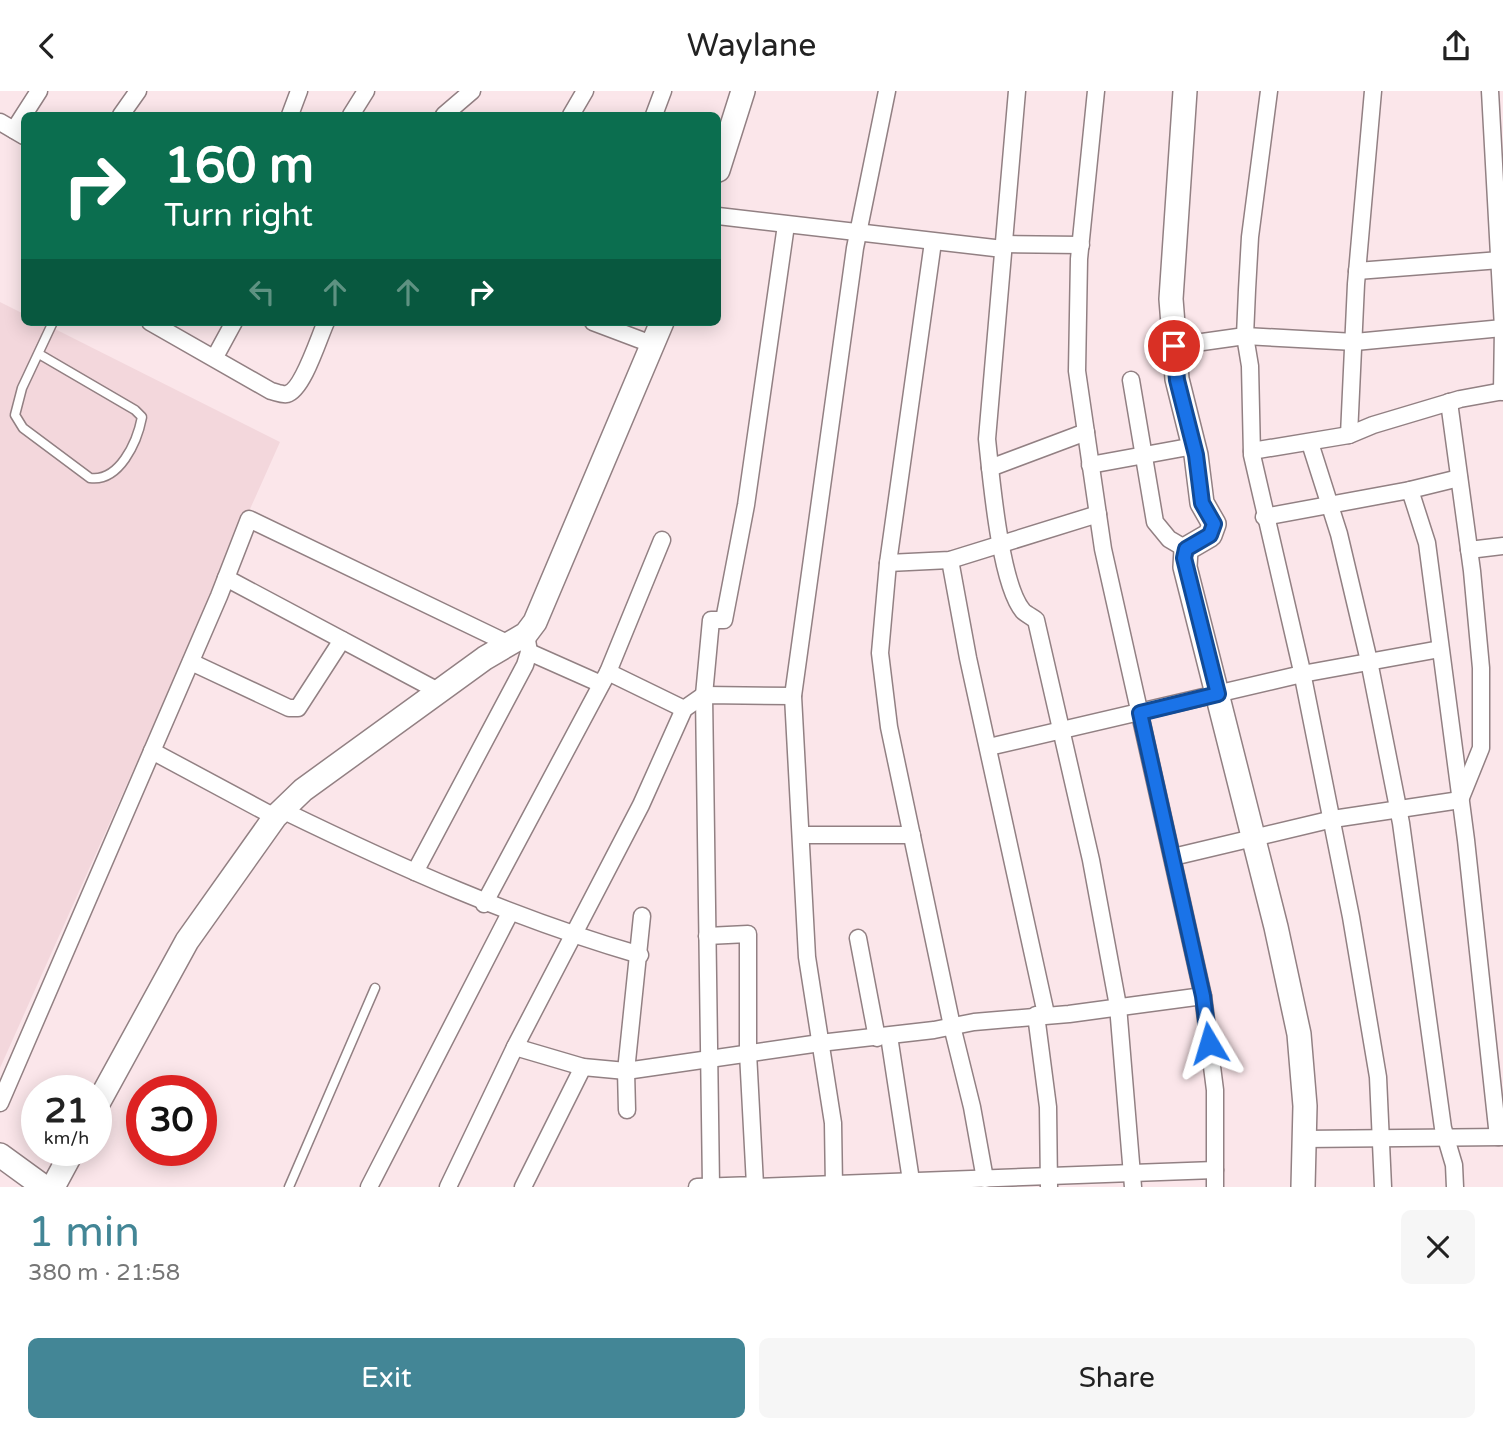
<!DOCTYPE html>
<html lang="en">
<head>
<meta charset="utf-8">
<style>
  body { margin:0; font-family:"Varela Round",sans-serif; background:#f6f6f6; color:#222; height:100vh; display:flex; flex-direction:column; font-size:26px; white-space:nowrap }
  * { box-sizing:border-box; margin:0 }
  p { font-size:23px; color:#767676 }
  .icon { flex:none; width:38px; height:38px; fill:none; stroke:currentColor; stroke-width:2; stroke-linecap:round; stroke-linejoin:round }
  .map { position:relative; height:1096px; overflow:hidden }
  .panel { display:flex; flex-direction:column; background:#fff; flex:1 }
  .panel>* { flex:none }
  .top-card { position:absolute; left:21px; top:21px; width:700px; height:214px; border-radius:10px; box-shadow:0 4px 18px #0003; background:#0b6e4f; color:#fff; overflow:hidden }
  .speed { position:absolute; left:21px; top:984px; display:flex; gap:14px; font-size:35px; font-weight:700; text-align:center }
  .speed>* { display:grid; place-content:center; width:91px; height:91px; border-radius:50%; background:#fff; box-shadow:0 4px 18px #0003; line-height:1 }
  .speed small { font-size:18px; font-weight:400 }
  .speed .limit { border:10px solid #d22; background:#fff; color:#111 }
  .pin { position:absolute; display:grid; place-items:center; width:60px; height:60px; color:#fff; margin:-30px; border:4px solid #fff; border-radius:50%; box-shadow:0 2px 7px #0007 }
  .me { position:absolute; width:77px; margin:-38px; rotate:353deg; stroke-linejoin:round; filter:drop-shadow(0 0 5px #0008) }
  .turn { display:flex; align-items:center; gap:24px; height:147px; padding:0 28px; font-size:32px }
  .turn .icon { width:91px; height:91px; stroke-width:2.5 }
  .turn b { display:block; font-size:49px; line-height:60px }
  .lanes { display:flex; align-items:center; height:66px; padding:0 28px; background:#0003; justify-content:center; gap:35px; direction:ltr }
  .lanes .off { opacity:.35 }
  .round { display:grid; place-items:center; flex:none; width:74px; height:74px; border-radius:10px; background:#f6f6f6 }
  .overview { display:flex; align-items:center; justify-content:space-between; height:119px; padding:0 28px }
  h1 { font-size:42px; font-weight:600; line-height:52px; color:#438696 }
  .cta { display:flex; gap:14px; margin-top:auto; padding:14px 28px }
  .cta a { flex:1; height:80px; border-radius:10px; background:#438696; color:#fff; font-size:28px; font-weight:600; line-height:80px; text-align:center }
  .cta a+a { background:#f6f6f6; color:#222 }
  header { display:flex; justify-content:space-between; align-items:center; height:91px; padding:0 28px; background:#fff; font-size:32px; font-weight:600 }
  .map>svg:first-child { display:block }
  .built { fill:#f3d7dc }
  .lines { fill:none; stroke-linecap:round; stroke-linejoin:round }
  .lane-casing { stroke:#928083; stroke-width:11 }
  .street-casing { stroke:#928083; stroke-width:19 }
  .secondary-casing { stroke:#928083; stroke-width:26 }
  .lane { stroke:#fff; stroke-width:8 }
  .street { stroke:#fff; stroke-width:16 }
  .secondary { stroke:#fff; stroke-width:23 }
  .route-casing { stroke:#114b97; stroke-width:18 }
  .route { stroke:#1a73e8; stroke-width:12 }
</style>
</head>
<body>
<header><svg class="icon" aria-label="back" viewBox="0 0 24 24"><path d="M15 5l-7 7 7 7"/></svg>Waylane<svg class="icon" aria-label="share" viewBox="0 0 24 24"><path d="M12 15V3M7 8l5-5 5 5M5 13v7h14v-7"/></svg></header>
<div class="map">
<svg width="1503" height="1096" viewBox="0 0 1503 1096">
  <rect width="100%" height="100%" fill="#fbe6ea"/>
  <path class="built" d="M 0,211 L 24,223 L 24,231 L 41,231 L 280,351 L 0,977 Z"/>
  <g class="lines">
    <defs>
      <g id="lane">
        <path d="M 39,263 L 135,319 L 142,326 C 137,352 119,391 90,387 L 23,337 L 15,324 L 22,297 L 53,231"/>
        <path d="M 289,1096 L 375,897"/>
      </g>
      <g id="street">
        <path d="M 1017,0 L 987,348 C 991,385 1000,493 1023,520 C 1026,523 1032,526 1036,529 L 1091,769 L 1118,915 L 1133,1096"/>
        <path d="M 1096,0 L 1079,168 L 1077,280 L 1103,458 L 1203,905 L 1215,999 L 1215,1096"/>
        <path d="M 1269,0 L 1250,146 L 1247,199 L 1245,245 L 1250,275 L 1252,364 L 1301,576 L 1351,826 L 1378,986 L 1383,1096"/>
        <path d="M 1490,0 L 1503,237 L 1502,301"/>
        <path d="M 121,24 L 138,0"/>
        <path d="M 290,24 L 299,0"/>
        <path d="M 351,24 L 366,0"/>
        <path d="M 444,24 L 472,0"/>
        <path d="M 571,24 L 585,0"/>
        <path d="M 654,24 L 663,0"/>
        <path d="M 0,31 L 24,45"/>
        <path d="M 14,39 L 39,0"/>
        <path d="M 718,125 L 1003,158"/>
        <path d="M 933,151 L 888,472 L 880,562 L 889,636 L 952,935 L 972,1016 L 985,1088"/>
        <path d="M 1004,153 L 1081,154"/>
        <path d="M 1357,180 L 1500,169"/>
        <path d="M 150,231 L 271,300 C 276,301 282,304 287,303 C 303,299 319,246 326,231"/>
        <path d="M 593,231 L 654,254"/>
        <path d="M 1174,255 L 1245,245 L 1355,251 L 1503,237"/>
        <path d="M 215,266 L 234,231"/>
        <path d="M 1131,289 L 1155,431 L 1169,448 L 1186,458"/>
        <path d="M 1349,344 L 1356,193 L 1373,0"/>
        <path d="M 1310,352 L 1339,443 L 1369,570 L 1401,732 L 1443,1037 L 1454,1074 L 1455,1096"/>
        <path d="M 1252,360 L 1349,344 L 1373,334 L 1460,308 L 1503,300"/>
        <path d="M 1090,374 L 1194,355"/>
        <path d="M 990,377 L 1086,341"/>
        <path d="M 1410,399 L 1459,387"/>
        <path d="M 1264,426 L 1410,399 L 1427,452 L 1466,749 L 1498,1046"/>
        <path d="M 1469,459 L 1503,455"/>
        <path d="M 950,469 L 968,567 L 1046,923"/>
        <path d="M 888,472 L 950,469 L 1098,423"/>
        <path d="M 226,487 L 440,601"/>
        <path d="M 529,561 L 601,593"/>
        <path d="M 191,571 L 289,617 L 298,617 L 342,549"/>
        <path d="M 608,581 L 684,618"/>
        <path d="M 989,656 L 1302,583 L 1440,558"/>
        <path d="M 152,660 L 275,726"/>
        <path d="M 282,719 C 399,776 515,828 640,864"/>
        <path d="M 802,744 L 912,744"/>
        <path d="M 1173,766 L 1333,728 L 1460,709 L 1481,657 L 1481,577 L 1472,480 L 1449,311"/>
        <path d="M 415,781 L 525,574 L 529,561 L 526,543"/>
        <path d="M 484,813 L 608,581 L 662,449"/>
        <path d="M 858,847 L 877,947"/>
        <path d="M 1036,924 L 1048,1016 L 1049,1096"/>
        <path d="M 889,945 L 912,1096"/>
        <path d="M 515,956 L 583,976 L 626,980 L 820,952 L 934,939 L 974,931 L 1069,923 L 1203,905"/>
        <path d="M 0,1012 L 219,505 L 249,428 L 509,553"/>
        <path d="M 627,1019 L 626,980 L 642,825"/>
        <path d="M 1303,1048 L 1503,1046"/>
        <path d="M 711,1095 L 704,604 L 711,529 L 724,529 L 746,414 L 786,134"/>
        <path d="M 369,1096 L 510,822"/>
        <path d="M 448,1096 L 515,956 L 641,714 L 684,618 L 704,604 L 793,605"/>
        <path d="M 523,1096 L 583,976"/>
        <path d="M 697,1096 L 755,1094 L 748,962 L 748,843 L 707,845"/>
        <path d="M 755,1096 L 1215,1079"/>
        <path d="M 834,1096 L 833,1032 L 807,866 L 793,605 L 855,157 L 887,0"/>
      </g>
      <g id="secondary">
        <path d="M 1185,0 L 1171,208 L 1174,246 L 1177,288 L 1196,364 L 1202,412 L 1214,433 L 1210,444 L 1186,458 L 1185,476 L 1276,836 L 1299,943 L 1305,1015 L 1303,1096"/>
        <path d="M 718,79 L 743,0"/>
        <path d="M 96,1016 L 187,850 L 275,726 L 303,699 L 485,567 L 526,543 L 535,531 L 662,231"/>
        <path d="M 0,1064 L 44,1096"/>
        <path d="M 53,1096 L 73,1059"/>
      </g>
    </defs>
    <use href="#lane" class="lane-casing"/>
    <use href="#street" class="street-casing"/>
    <use href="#secondary" class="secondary-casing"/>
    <use href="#lane" class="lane"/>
    <use href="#street" class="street"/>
    <use href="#secondary" class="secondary"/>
  </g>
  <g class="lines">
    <defs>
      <path id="route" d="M 1174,255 L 1177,289 L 1196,364 L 1202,412 L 1214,433 L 1210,444 L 1186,458 L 1184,467 L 1218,603 L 1140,622 L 1203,905 L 1209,952"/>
    </defs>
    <use href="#route" class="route-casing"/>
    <use href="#route" class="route"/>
  </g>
</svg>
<div class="speed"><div>21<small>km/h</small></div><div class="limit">30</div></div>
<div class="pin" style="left:1174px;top:255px;background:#d93025"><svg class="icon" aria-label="arrive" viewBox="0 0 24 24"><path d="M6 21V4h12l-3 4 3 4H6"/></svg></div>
<svg class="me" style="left:1209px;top:952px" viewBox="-20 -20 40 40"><path d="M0-17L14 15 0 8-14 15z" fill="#1a73e8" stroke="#fff" stroke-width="4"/></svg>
<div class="top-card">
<div class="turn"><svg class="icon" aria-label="right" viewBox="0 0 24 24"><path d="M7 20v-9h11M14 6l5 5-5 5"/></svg><div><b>160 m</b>Turn right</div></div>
<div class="lanes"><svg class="icon off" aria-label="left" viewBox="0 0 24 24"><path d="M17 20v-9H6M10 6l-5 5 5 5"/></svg><svg class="icon off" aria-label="ahead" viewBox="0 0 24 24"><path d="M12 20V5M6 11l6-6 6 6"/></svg><svg class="icon off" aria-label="ahead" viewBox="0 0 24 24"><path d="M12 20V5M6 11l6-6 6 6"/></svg><svg class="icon" aria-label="right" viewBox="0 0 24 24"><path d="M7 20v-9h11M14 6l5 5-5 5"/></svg></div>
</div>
</div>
<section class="panel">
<div class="overview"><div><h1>1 min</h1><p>380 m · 21:58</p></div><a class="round"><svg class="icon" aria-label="close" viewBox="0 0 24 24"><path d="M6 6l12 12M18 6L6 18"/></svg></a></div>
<div class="cta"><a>Exit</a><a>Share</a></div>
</section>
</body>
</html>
